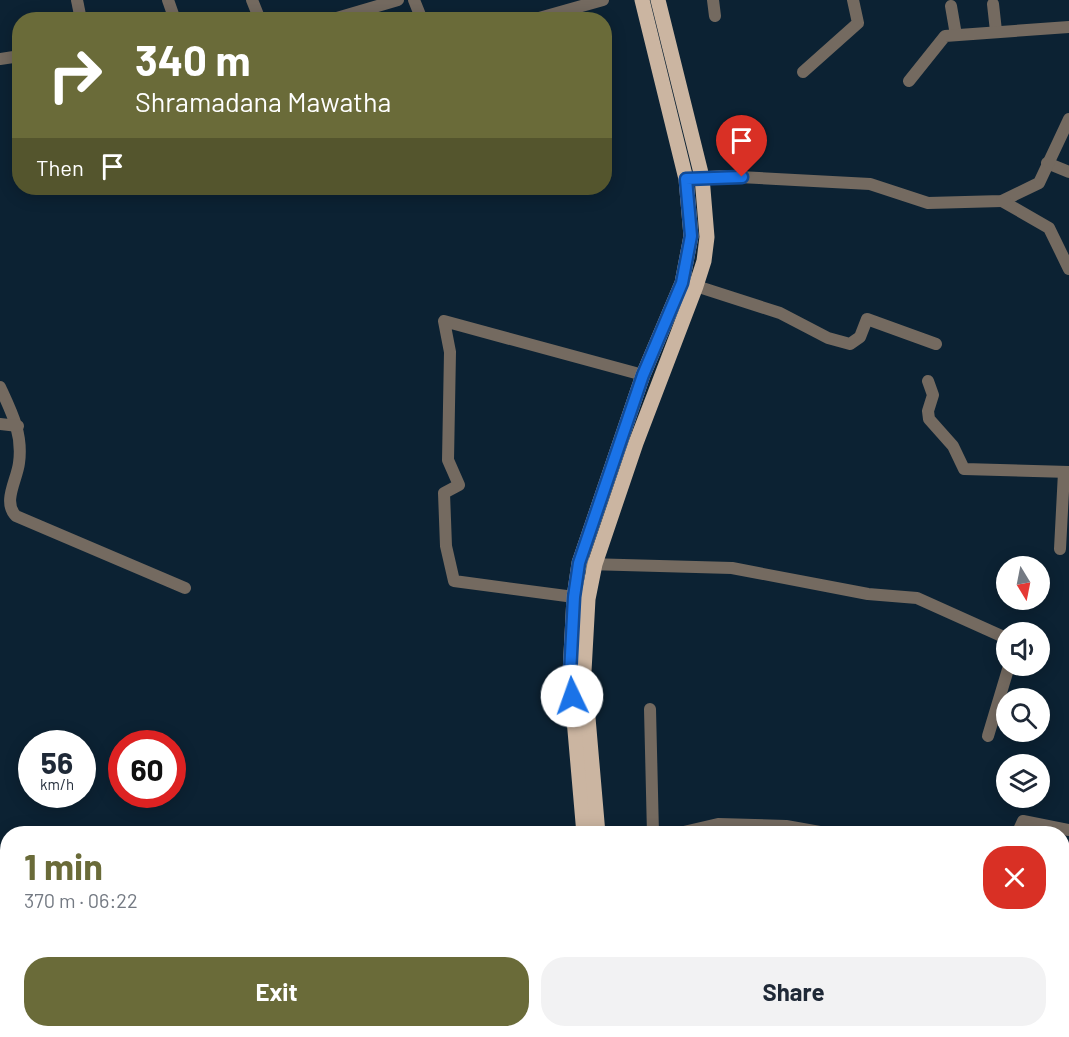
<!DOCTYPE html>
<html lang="en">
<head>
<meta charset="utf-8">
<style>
  body { margin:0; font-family:Barlow,sans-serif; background:#f2f2f3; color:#1f2937; height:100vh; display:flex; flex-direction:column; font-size:22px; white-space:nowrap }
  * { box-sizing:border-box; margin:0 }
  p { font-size:20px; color:#747a83 }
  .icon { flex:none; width:33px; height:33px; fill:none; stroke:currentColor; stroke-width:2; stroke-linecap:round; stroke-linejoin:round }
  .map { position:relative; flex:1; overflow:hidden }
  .sheet { position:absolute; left:0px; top:826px; width:1070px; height:212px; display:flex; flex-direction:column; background:#fff; border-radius:24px 24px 0 0; box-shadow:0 3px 15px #0003 }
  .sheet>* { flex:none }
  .banner { position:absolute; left:12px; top:12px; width:600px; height:183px; border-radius:24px; box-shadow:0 3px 15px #0003; background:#6a6b39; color:#fff; overflow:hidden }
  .needle { width:39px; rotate:170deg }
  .tools { position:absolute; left:996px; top:556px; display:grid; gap:12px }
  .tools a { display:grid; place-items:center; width:54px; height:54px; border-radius:50%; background:#fff; box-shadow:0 3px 15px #0003; font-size:30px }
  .speed { position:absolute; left:18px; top:730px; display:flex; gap:12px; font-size:30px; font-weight:700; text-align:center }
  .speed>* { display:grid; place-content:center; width:78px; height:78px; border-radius:50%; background:#fff; box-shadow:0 3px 15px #0003; line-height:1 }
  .speed small { font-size:15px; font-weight:400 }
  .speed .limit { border:9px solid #d22; background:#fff; color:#111 }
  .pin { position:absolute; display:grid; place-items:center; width:51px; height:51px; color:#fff; margin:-62px -26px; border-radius:50% 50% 50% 0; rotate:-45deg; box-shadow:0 0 6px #0007 }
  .pin .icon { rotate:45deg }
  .me { position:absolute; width:66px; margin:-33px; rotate:357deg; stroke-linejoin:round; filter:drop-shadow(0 0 4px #0008) }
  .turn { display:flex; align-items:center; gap:21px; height:126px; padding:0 24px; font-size:27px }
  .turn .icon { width:78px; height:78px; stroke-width:2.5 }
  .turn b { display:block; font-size:42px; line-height:51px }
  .then { display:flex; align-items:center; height:57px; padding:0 24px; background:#0003; gap:12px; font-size:22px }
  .round { display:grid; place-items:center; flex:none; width:63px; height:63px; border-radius:24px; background:#f2f2f3 }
  .head { display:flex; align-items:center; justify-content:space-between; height:102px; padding:0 24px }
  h1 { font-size:36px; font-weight:700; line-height:45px; color:#6a6b39 }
  .button { display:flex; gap:12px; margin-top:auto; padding:12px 24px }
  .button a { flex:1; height:69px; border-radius:24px; background:#6a6b39; color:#fff; font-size:24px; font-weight:700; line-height:69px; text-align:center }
  .button a+a { background:#f2f2f3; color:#1f2937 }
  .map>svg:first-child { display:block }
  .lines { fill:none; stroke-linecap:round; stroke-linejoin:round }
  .minor { stroke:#746a60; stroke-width:12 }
  .primary { stroke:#cbb5a1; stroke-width:15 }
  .route-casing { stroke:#114b97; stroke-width:15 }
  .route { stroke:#1a73e8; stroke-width:10 }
</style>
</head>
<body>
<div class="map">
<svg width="1069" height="1037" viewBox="0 0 1069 1037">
  <rect width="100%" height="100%" fill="#0c2233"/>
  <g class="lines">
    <g class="minor">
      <path d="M 77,0 L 81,20"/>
      <path d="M 168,0 L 175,20"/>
      <path d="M 252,0 L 260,20"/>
      <path d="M 414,0 L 422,20"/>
      <path d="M 713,0 L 715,16"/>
      <path d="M 993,4 L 996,31"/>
      <path d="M 951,6 L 956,35"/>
      <path d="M 330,20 L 398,0"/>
      <path d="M 532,20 L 603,0"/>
      <path d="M 0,59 L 20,56"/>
      <path d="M 803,72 L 858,23 L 853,0"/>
      <path d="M 909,81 L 945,36 L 1069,27"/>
      <path d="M 1047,163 L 1069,172"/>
      <path d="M 686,179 L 720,176 L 870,184 L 928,203 L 1002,201 L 1039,183 L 1069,119"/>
      <path d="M 1002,201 L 1049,228 L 1069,269"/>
      <path d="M 696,286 L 780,313 L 828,338 L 850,344 L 860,337 L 867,319 L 936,344"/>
      <path d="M 928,381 L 933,395 L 928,411 L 929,419 L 953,446 L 964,469 L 1069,472"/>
      <path d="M 0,387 C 12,413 23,434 19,463 C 17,480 2,502 16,516 L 185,588"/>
      <path d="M 0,424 L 18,426"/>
      <path d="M 1060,549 L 1064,472"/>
      <path d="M 587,564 L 732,568 L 868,594 L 917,598 L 1006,638"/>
      <path d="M 574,597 L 454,581 L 446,546 L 444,493 L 459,485 L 448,460 L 450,352 L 444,321 L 643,375"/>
      <path d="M 650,709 L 653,834"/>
      <path d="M 988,736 L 1009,666"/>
      <path d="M 675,834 L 718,824 L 786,826 L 831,834"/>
      <path d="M 1017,834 L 1023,821 L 1069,830"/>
      <path d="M 100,1030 L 112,1032 L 121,1037"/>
      <path d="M 639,1030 L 680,1037"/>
      <path d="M 22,1037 L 61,1030"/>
    </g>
    <g class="primary">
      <path d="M 584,834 L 570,673 L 574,597 L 579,563 L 643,375 L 682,283 L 691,236 L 686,179 L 642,0"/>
      <path d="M 598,834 L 584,671 L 588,599 L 595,564 L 636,443 L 696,286 L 704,261 L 707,237 L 702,177 L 658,0"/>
      <path d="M 559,1037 L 560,1030"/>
      <path d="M 574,1037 L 576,1030"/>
    </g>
  </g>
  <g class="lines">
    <defs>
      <path id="route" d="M 572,696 L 570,674 L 574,597 L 579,563 L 643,375 L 682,283 L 691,236 L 686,179 L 742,177"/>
    </defs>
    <use href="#route" class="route-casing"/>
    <use href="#route" class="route"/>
  </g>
</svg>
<div class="tools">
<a><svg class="needle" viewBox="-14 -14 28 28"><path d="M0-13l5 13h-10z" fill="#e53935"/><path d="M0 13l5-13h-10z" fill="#747a83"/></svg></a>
<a><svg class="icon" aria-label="sound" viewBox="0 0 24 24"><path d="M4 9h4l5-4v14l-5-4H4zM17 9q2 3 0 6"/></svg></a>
<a><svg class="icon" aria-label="search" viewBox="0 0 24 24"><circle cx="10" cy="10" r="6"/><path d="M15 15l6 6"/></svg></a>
<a><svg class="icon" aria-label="layers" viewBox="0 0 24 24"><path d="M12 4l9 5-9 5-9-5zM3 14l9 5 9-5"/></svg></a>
</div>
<div class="speed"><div>56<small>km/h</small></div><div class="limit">60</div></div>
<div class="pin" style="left:742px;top:177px;background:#d93025"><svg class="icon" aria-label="arrive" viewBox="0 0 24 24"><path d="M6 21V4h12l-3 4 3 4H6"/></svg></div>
<svg class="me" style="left:572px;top:696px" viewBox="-20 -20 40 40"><circle r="19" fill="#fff"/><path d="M0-13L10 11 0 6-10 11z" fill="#1a73e8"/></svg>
<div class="banner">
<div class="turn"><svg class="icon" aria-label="right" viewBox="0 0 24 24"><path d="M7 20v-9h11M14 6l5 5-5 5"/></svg><div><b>340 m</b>Shramadana Mawatha</div></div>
<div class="then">Then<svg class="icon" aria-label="arrive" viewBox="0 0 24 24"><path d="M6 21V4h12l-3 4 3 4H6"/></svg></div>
</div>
<section class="sheet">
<div class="head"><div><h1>1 min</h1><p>370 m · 06:22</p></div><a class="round" style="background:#d93025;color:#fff"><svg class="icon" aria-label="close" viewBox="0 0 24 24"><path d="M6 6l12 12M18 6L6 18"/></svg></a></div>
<div class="button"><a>Exit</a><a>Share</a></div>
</section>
</div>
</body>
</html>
